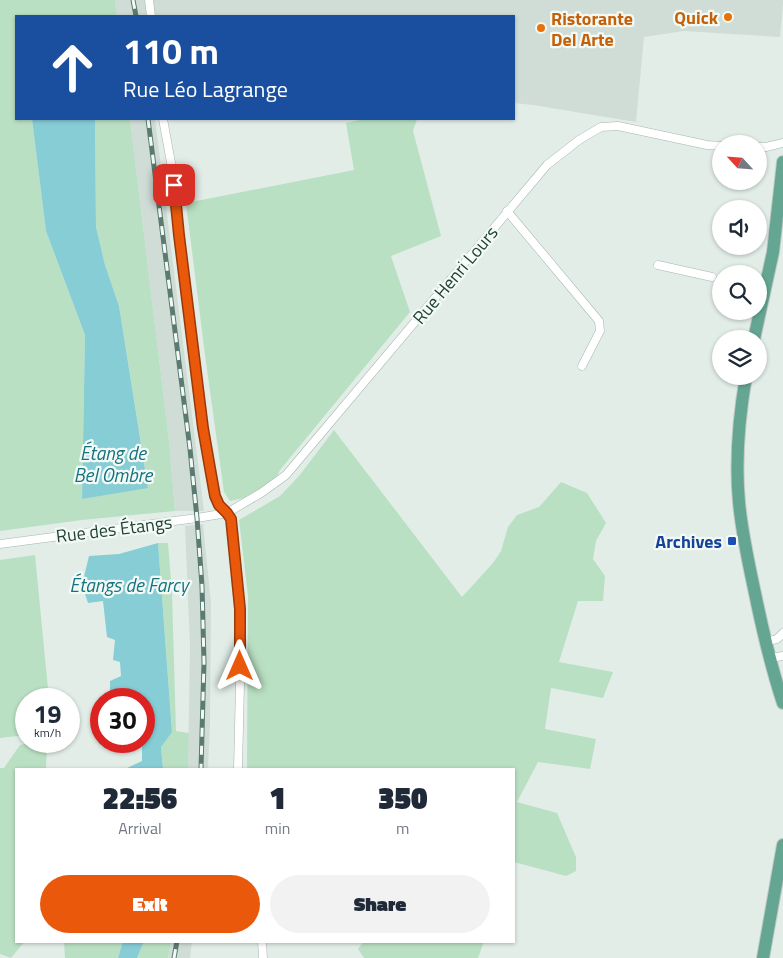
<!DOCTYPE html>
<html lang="en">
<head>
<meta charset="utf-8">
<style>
  body { margin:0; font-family:"Titillium Web",sans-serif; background:#f2f2f3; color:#1f2937; height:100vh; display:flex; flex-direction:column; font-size:19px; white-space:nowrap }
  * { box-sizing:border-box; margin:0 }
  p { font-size:16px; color:#747a83 }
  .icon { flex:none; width:28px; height:28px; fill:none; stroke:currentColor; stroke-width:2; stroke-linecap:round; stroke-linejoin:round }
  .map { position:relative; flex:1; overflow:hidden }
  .sheet { position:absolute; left:15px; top:768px; width:500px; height:175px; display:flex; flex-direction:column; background:#fff; border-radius:0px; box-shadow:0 1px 4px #0004 }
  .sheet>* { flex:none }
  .banner { position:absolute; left:15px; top:15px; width:500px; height:105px; border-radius:0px; box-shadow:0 1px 4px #0004; background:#1a4fa0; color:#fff; overflow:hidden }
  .needle { width:32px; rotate:296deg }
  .tools { position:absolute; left:712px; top:135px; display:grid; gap:10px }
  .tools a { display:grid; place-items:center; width:55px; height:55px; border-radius:50%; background:#fff; box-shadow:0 1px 4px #0004; font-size:25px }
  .speed { position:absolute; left:15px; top:688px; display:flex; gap:10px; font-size:25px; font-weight:700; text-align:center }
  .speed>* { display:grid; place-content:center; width:65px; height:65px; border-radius:50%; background:#fff; box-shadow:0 1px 4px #0004; line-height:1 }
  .speed small { font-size:12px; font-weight:400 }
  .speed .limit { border:8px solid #d22; background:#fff; color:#111 }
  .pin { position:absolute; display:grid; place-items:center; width:42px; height:42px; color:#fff; margin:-21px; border-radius:10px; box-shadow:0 2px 8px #0006 }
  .me { position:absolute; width:55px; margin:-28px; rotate:0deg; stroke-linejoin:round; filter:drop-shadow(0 0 4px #0008) }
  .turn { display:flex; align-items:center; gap:18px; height:105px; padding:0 25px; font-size:22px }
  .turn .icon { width:65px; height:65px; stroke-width:2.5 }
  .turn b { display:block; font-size:35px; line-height:42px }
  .eta { display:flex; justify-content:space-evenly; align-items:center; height:85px; text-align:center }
  .eta b { font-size:30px; font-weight:800; line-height:35px }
  .primary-button { display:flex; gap:10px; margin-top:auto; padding:10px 25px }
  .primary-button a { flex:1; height:58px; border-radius:30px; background:#ea580c; color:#fff; font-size:20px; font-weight:800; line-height:58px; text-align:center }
  .primary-button a+a { background:#f2f2f3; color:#1f2937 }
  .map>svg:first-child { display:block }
  .built { fill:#d0ddd7 }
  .green { fill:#bae0c3 }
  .water { fill:#87cdd6 }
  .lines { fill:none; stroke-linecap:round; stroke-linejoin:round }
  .street-casing { stroke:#a4b6af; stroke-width:9 }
  .primary-casing { stroke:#c1cac7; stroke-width:14 }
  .street { stroke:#fff; stroke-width:8 }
  .primary { stroke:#64a692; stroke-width:12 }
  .rail-casing { stroke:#5b7b72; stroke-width:5 }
  .rail { stroke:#f3faf6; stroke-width:3; stroke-dasharray:9; stroke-linecap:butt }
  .route-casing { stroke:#983908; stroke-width:12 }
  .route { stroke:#ea580c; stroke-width:9 }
  .food-dot { fill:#e8710a; stroke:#f3faf6; stroke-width:2 }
  .transit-dot { fill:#1a4fb4; stroke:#f3faf6; stroke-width:2 }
  .labels { text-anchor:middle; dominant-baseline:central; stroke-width:4.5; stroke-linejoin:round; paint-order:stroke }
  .food-label { font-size:18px; font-weight:bold; fill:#c56008; stroke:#f3faf6; text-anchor:end }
  .street-label { font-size:18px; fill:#214036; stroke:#f3faf6 }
  .transit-label { font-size:18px; font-weight:bold; fill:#164399; stroke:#f3faf6; text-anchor:end }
  .water-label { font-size:19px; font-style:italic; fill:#167380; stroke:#f3faf6 }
</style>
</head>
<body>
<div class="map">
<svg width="783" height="958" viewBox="0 0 783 958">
  <rect width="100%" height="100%" fill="#e2ede8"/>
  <g class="built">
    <path d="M 115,0 L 783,0 L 783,4 L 780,37 L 684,31 L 644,37 L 636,122 L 533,105 L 514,103 L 514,16 L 117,16 Z"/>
    <path d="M 130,119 L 155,119 L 204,511 L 175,511 L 169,441 Z"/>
    <path d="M 203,524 L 211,603 L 210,724 L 208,769 L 188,769 L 190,646 L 185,526 Z"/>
    <path d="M 171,941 L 192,941 L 190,958 L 168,958 Z"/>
  </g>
  <g class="green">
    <path d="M 0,0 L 115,0 L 117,16 L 16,16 L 16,119 L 32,119 L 46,231 L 85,335 L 82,499 L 148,487 L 119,306 L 105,265 L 96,227 L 95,119 L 130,119 L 169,441 L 175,511 L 82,520 L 0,531 Z"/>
    <path d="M 364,119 L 417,119 L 413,131 L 441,236 L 391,256 L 410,312 L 280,470 L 277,476 L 249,497 L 230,501 L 224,492 L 205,355 L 186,203 L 354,170 L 346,123 Z"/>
    <path d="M 334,430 L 462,597 L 493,563 L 501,551 L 508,527 L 517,515 L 539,507 L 561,482 L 587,493 L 606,523 L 596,541 L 593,559 L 605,576 L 603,601 L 578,601 L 559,662 L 613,672 L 603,698 L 551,688 L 545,729 L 596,739 L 590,769 L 538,762 L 517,802 L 557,813 L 576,857 L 576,871 L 566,876 L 514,862 L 514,769 L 247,769 L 248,596 L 239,520 L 280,496 L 299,476 Z"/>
    <path d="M 158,543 L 168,543 L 172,592 L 176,731 L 189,733 L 188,769 L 163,769 L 161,747 L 172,731 Z"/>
    <path d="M 35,555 L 49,699 L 26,699 L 26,735 L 0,738 L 0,560 Z"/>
    <path d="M 39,741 L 47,743 L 46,769 L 16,769 L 16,941 L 25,941 L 11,958 L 0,954 L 0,768 L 4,768 L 20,745 Z"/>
    <path d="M 64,941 L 123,941 L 118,958 L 65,958 Z"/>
    <path d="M 144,941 L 171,941 L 168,958 L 137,958 Z"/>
    <path d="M 364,941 L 484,941 L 478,958 L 364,958 L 358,949 Z"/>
  </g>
  <g class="water">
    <path d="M 32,119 L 95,119 L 96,227 L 105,265 L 119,306 L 148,488 L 82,499 L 85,335 L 46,231 Z"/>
    <path d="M 158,543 L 172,732 L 161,747 L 163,769 L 125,769 L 142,761 L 142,741 L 144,741 L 144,699 L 110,699 L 110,681 L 121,676 L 120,662 L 113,660 L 115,640 L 107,637 L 103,601 L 88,603 L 82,585 L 89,556 L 119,554 Z"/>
    <path d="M 123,941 L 144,941 L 137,958 L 118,958 Z"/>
  </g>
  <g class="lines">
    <defs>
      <g id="street">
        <path d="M 149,0 L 151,16"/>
        <path d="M 163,119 L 172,168 L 179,235 L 203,428 L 210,468 L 215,496 L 219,505 L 227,513 L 231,519 L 239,609 L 240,685 L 238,769"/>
        <path d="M 759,147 L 766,147 L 783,143"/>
        <path d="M 507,211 L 599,321 L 600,331 L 582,366"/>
        <path d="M 658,265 L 712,277"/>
        <path d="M 0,544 L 197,518 L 227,513 L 261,493 L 286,475 L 547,165 L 579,140 L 601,127 L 618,126 L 707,145 L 721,146"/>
        <path d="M 766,642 L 777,639 L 783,633"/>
        <path d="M 770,658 L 783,656"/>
        <path d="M 262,941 L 263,958"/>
      </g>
      <g id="primary">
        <path d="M 754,339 L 773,252 L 783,162"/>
        <path d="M 746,376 C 739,417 735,460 739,502 C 742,536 750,569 757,603 C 764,636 772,670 783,703"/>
        <path d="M 763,958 L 783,845"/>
      </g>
    </defs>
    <use href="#street" class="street-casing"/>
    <use href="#primary" class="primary-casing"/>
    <use href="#street" class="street"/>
    <use href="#primary" class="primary"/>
    <defs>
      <g id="rail">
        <path d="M 133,0 L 136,16"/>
        <path d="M 148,119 L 190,449 L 197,518 L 202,586 L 204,662 L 201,769"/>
        <path d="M 174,958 L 177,941"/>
      </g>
    </defs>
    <use href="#rail" class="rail-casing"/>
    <use href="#rail" class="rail"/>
  </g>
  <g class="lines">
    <defs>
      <path id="route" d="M 174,185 L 179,235 L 203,428 L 210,468 L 215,496 L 219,505 L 227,513 L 231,519 L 240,609 L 240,666"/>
    </defs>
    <use href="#route" class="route-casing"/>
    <use href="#route" class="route"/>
  </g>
  <g class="food-dot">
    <circle cx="728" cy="17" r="5"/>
    <circle cx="541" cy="28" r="5"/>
  </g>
  <rect class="transit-dot" x="727" y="536" width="10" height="10" rx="2.5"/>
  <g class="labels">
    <g class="food-label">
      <text x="718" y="17">Quick</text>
      <text x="551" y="18" text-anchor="start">Ristorante<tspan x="551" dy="21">Del Arte</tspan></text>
    </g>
    <g class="street-label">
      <text transform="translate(455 275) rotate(-50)">Rue Henri Lours</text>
      <text transform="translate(114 529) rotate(-7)">Rue des Étangs</text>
    </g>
    <g class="transit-label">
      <text x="722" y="541">Archives</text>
    </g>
    <g class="water-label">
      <text x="113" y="452">Étang de<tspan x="113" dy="22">Bel Ombre</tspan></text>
      <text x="129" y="584">Étangs de Farcy</text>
    </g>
  </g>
</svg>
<div class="tools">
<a><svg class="needle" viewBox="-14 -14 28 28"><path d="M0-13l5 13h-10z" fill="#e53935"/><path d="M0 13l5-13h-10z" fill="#747a83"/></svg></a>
<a><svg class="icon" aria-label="sound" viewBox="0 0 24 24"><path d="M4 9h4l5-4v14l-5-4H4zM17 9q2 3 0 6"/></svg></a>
<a><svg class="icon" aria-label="search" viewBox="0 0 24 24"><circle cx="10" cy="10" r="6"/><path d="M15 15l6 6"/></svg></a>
<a><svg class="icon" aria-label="layers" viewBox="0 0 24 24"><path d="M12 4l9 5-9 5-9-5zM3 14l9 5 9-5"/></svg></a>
</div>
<div class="speed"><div>19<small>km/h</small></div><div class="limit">30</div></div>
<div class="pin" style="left:174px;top:185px;background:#d93025"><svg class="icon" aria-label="arrive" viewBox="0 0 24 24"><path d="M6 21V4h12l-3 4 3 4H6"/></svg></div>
<svg class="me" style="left:240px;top:666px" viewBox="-20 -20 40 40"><path d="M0-17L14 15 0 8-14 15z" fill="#ea580c" stroke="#fff" stroke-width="4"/></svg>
<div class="banner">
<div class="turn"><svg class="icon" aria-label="ahead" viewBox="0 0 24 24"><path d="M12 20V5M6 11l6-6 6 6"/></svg><div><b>110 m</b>Rue Léo Lagrange</div></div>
</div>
<section class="sheet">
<div class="eta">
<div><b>22:56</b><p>Arrival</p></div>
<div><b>1</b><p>min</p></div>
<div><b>350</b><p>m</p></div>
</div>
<div class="primary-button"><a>Exit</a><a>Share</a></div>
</section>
</div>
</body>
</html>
